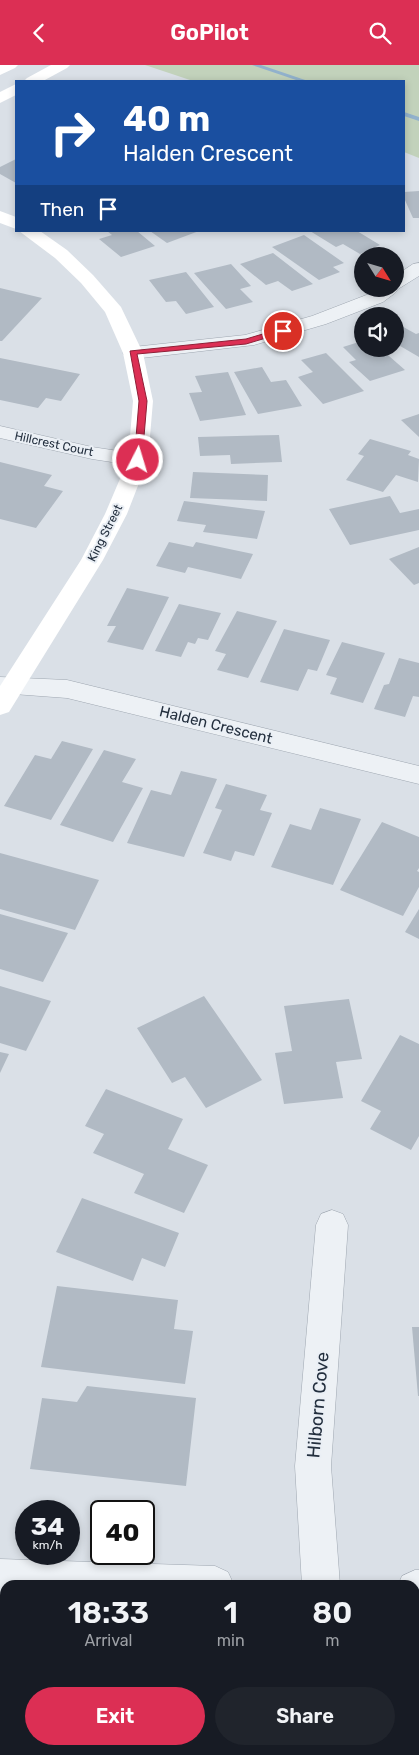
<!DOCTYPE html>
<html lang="en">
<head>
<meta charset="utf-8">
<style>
  body { margin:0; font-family:Rubik,sans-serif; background:#20242c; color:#f1f3f6; height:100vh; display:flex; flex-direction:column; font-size:19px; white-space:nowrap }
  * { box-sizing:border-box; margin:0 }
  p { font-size:16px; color:#9ea1a6 }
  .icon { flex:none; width:28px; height:28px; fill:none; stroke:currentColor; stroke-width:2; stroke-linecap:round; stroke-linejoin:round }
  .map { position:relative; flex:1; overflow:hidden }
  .side { position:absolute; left:0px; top:1515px; width:420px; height:175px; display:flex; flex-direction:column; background:#171b24; border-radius:15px 15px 0 0; box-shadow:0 2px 8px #0003 }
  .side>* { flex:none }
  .guide { position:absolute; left:15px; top:15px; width:390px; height:152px; border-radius:0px; box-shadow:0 2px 8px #0003; background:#1a4fa0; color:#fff; overflow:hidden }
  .needle { width:32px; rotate:127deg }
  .tools { position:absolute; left:354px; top:182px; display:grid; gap:10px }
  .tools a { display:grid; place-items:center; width:50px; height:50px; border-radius:50%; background:#171b24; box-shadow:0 2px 8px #0003; font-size:25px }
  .speed { position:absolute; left:15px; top:1435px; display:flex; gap:10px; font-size:25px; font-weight:700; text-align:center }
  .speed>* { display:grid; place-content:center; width:65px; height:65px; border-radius:50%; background:#171b24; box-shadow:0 2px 8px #0003; line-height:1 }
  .speed small { font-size:12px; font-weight:400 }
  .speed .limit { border:2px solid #111; border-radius:8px; background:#fff; color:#111 }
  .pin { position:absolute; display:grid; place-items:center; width:42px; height:42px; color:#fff; margin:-21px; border:2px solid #fff; border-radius:50%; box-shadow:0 1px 5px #0007 }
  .me { position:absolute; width:55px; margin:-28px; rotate:5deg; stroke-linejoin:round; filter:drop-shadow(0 0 4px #0008) }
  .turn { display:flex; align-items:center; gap:18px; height:105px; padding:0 25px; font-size:22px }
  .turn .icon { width:65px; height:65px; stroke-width:2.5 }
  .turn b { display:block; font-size:35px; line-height:42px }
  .then { display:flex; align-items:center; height:48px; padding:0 25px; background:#0003; gap:10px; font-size:19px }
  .eta { display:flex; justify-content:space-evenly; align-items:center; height:85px; text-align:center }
  .eta b { font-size:30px; font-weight:600; line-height:35px }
  .cta { display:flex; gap:10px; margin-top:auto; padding:10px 25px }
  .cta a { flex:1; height:58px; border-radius:30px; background:#dc2f54; color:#fff; font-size:20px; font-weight:600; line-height:58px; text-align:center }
  .cta a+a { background:#20242c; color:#f1f3f6 }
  header { display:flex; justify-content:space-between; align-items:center; height:65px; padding:0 25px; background:#dc2f54; color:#fff; font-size:22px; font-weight:600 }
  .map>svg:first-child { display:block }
  .green { fill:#c2d2bb }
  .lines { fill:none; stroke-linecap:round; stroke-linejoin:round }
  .stream { fill:#91b1cc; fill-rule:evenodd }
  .building { fill:#b1bac4 }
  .street-casing { stroke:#9fa7b1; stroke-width:1 }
  .street { fill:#edf1f5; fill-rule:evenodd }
  .secondary { fill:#fff; fill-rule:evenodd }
  .route { fill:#dc2f54; stroke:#8f1f37 }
  .labels { text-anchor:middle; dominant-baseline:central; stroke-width:4; stroke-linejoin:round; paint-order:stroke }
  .far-street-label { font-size:12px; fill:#232f3e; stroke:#eaeff5 }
  .street-label { font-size:15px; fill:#232f3e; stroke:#eaeff5 }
  .near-street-label { font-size:18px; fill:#232f3e; stroke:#eaeff5 }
</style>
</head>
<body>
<header><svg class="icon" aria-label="back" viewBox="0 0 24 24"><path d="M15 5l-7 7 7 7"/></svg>GoPilot<svg class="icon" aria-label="search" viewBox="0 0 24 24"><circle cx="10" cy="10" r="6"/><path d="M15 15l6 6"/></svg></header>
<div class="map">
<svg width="419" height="1690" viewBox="0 0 419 1690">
  <rect width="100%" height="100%" fill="#dae0e7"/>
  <path class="green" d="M 145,0 L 419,0 L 419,93 L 404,87 L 404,16 L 193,16 Z"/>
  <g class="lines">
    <g class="stream">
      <path d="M 252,0 L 261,0 L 308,16 L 299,16 Z"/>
      <path d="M 404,47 L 419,52 L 419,56 L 404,51 Z"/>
    </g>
  </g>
  <g class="building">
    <path d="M 16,94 L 16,118 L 0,109 L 0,102 Z"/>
    <path d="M 419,126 L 419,153 L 413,153 L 404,133 L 404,127 Z"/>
    <path d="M 107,166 L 137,166 L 155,181 L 121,192 L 99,174 L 112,170 Z"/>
    <path d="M 150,166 L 199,166 L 167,178 Z"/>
    <path d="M 310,166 L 357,166 L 380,180 L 360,189 L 343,179 L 336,182 Z"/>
    <path d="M 304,170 L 344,198 L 333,202 L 340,207 L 319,215 L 272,182 Z"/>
    <path d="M 273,188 L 313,219 L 292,226 L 278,216 L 266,220 L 240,199 Z"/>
    <path d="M 231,199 L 251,221 L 240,224 L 253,237 L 226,244 L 194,208 Z"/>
    <path d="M 186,207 L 214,242 L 186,249 L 176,236 L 166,237 L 149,215 Z"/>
    <path d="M 0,223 L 42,233 L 2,276 L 0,276 Z"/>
    <path d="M 398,259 L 416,269 L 419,268 L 419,292 L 395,278 L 395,261 Z"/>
    <path d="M 362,276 L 362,284 L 381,284 L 405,305 L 370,316 L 349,297 L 356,295 L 343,282 Z"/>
    <path d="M 326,288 L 364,326 L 323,339 L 298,312 L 313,307 L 301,295 Z"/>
    <path d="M 0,293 L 80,309 L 61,336 L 46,333 L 38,343 L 0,335 Z"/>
    <path d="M 262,302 L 271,317 L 286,315 L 302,341 L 258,349 L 234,307 Z"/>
    <path d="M 228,307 L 246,350 L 200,356 L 189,328 L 202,327 L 195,311 Z"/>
    <path d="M 419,349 L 419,372 L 401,355 Z"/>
    <path d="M 279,370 L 282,397 L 231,399 L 230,390 L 200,391 L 198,372 Z"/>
    <path d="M 370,374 L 411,386 L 408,390 L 419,394 L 418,417 L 396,410 L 383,427 L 346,415 L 364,391 L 358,389 Z"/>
    <path d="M 0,397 L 52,410 L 44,421 L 63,426 L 36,463 L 0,454 Z"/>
    <path d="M 193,407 L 268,410 L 267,436 L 190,433 Z"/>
    <path d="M 390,431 L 400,448 L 419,444 L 419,465 L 350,480 L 329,444 Z"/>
    <path d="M 184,436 L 265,446 L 257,474 L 203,467 L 206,460 L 177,456 Z"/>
    <path d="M 169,477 L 193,482 L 196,477 L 253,489 L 241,514 L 188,502 L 185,508 L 156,501 Z"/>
    <path d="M 419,482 L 419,518 L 414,520 L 389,494 Z"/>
    <path d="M 127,523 L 169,532 L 143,585 L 107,577 L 116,561 L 107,561 Z"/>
    <path d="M 179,539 L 221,548 L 208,575 L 198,573 L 195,579 L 188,577 L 181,592 L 155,586 Z"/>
    <path d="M 237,546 L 277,556 L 248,613 L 217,605 L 226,589 L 215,586 Z"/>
    <path d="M 284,564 L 330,575 L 317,606 L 308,604 L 298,626 L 260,617 Z"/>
    <path d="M 342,577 L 385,588 L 363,638 L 330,629 L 337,613 L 326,610 Z"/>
    <path d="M 399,593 L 419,598 L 419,632 L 413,631 L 405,652 L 374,644 L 384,620 L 389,619 Z"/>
    <path d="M 62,676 L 93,684 L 51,755 L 4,741 L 35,690 L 51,694 Z"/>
    <path d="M 104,685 L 136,694 L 122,717 L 143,723 L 113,777 L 60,760 Z"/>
    <path d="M 181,706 L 217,714 L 184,792 L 127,778 L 151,725 L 171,730 Z"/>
    <path d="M 226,719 L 267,730 L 260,745 L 272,748 L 254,791 L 235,786 L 231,796 L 203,788 L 222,745 L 215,743 Z"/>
    <path d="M 320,743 L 361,754 L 333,820 L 271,802 L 290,759 L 311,765 Z"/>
    <path d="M 382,757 L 419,772 L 419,803 L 417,806 L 419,807 L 419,822 L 403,851 L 340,825 Z"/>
    <path d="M 0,788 L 99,815 L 75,865 L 0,844 Z"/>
    <path d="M 419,844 L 419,874 L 405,867 Z"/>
    <path d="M 0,849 L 68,868 L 43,917 L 0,904 Z"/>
    <path d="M 0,921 L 51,936 L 26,986 L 0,978 Z"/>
    <path d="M 204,931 L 262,1015 L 206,1043 L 185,1012 L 172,1018 L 137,963 Z"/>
    <path d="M 349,934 L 362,994 L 336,997 L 343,1033 L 284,1039 L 275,988 L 292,986 L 284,941 Z"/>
    <path d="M 400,970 L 419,979 L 419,1071 L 411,1085 L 370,1064 L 381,1046 L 361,1036 Z"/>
    <path d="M 0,987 L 9,989 L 0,1008 Z"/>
    <path d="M 106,1024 L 183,1054 L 168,1084 L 208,1100 L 184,1148 L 134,1128 L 144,1109 L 93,1088 L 104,1069 L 85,1061 Z"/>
    <path d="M 82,1133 L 179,1168 L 165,1202 L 142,1193 L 133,1216 L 56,1187 Z"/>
    <path d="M 57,1221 L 178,1235 L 174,1264 L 193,1266 L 185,1319 L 41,1302 Z"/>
    <path d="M 412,1262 L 419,1262 L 419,1331 L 418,1331 Z"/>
    <path d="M 87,1321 L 196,1333 L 186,1421 L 30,1404 L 42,1333 L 77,1337 Z"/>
    <path d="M 0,1628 L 5,1628 L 5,1685 L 71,1685 L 70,1690 L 0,1690 Z"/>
    <path d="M 415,1630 L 419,1631 L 419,1690 L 408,1690 L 408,1685 L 415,1685 Z"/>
    <rect x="88" y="1685" width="95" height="5"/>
    <path d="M 200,1685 L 270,1685 L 270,1688 L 282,1688 L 282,1690 L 199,1690 Z"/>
    <rect x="303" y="1685" width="89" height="5"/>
  </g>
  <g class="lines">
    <defs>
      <g id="street">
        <path d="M 419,198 L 419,211 L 398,224 L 395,228 L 383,237 L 326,259 L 254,280 L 133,294 L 126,292 L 123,288 L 126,284 L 133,282 L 245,270 L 312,251 L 369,229 L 377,224 L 395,224 L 395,211 L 413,199 Z"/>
        <path d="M 0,361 L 92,382 L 138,389 L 145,391 L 148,395 L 145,399 L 138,401 L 92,394 L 0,373 Z"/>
        <path d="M 0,612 L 67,615 L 419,701 L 419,719 L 67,633 L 0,628 Z"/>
        <path d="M 332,1145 L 343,1149 L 348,1160 L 331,1401 L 340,1520 L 302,1520 L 295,1401 L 316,1160 L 321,1149 Z"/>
        <path d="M 0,1494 L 215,1501 L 228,1507 L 234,1520 L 5,1520 L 5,1532 L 0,1532 Z"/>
        <path d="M 415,1505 L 419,1505 L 419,1543 L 415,1543 L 415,1520 L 398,1520 L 402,1511 Z"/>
      </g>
    </defs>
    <use href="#street" class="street-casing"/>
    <use href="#street" class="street"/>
    <g class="secondary">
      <path d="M 0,0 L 18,0 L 15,3 L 0,10 Z"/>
      <path d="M 51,0 L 70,0 L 67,3 L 43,16 L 24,16 L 27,13 Z"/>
      <path d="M 16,19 L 16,30 L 0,38 L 0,27 Z"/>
      <path d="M 0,146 L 16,152 L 16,164 L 0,158 Z"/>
      <path d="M 19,166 L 40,166 L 67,185 L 93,210 L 121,242 L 143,288 L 153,336 L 148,395 L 127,449 L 103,495 L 9,647 L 0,650 L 0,621 L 81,495 L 105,449 L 128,395 L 133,336 L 123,288 L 105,247 L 81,218 L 55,193 Z"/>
    </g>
  </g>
  <path class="route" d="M 283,263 L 287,266 L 286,267 L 246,279 L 137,289 L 147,336 L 142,395 L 134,397 L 139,336 L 130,286 L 246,274 Z"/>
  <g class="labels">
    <g class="far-street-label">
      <text transform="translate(54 379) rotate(12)">Hillcrest Court</text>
      <text transform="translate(105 468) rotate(-63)">King Street</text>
    </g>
    <g class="street-label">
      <text transform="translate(216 660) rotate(14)">Halden Crescent</text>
    </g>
    <g class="near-street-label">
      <text transform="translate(318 1340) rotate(-85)">Hilborn Cove</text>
    </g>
  </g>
</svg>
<div class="tools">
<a><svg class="needle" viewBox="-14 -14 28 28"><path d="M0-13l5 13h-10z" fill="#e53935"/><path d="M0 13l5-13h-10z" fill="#9ea1a6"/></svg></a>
<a><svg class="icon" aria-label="sound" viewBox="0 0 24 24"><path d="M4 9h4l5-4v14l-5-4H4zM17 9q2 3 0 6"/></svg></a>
</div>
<div class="speed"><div>34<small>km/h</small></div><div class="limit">40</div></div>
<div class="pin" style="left:283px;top:266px;background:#d93025"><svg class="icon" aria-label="arrive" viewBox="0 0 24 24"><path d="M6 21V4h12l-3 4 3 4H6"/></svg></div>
<svg class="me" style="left:138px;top:395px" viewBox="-20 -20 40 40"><circle r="17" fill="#dc2f54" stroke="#fff" stroke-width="3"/><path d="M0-11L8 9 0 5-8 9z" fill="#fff"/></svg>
<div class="guide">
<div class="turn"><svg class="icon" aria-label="right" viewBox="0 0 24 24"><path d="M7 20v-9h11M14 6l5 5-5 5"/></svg><div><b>40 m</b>Halden Crescent</div></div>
<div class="then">Then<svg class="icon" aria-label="arrive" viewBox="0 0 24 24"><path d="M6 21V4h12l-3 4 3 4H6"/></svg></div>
</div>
<section class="side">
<div class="eta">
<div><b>18:33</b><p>Arrival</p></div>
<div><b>1</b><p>min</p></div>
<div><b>80</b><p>m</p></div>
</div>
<div class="cta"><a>Exit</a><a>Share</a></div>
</section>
</div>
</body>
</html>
